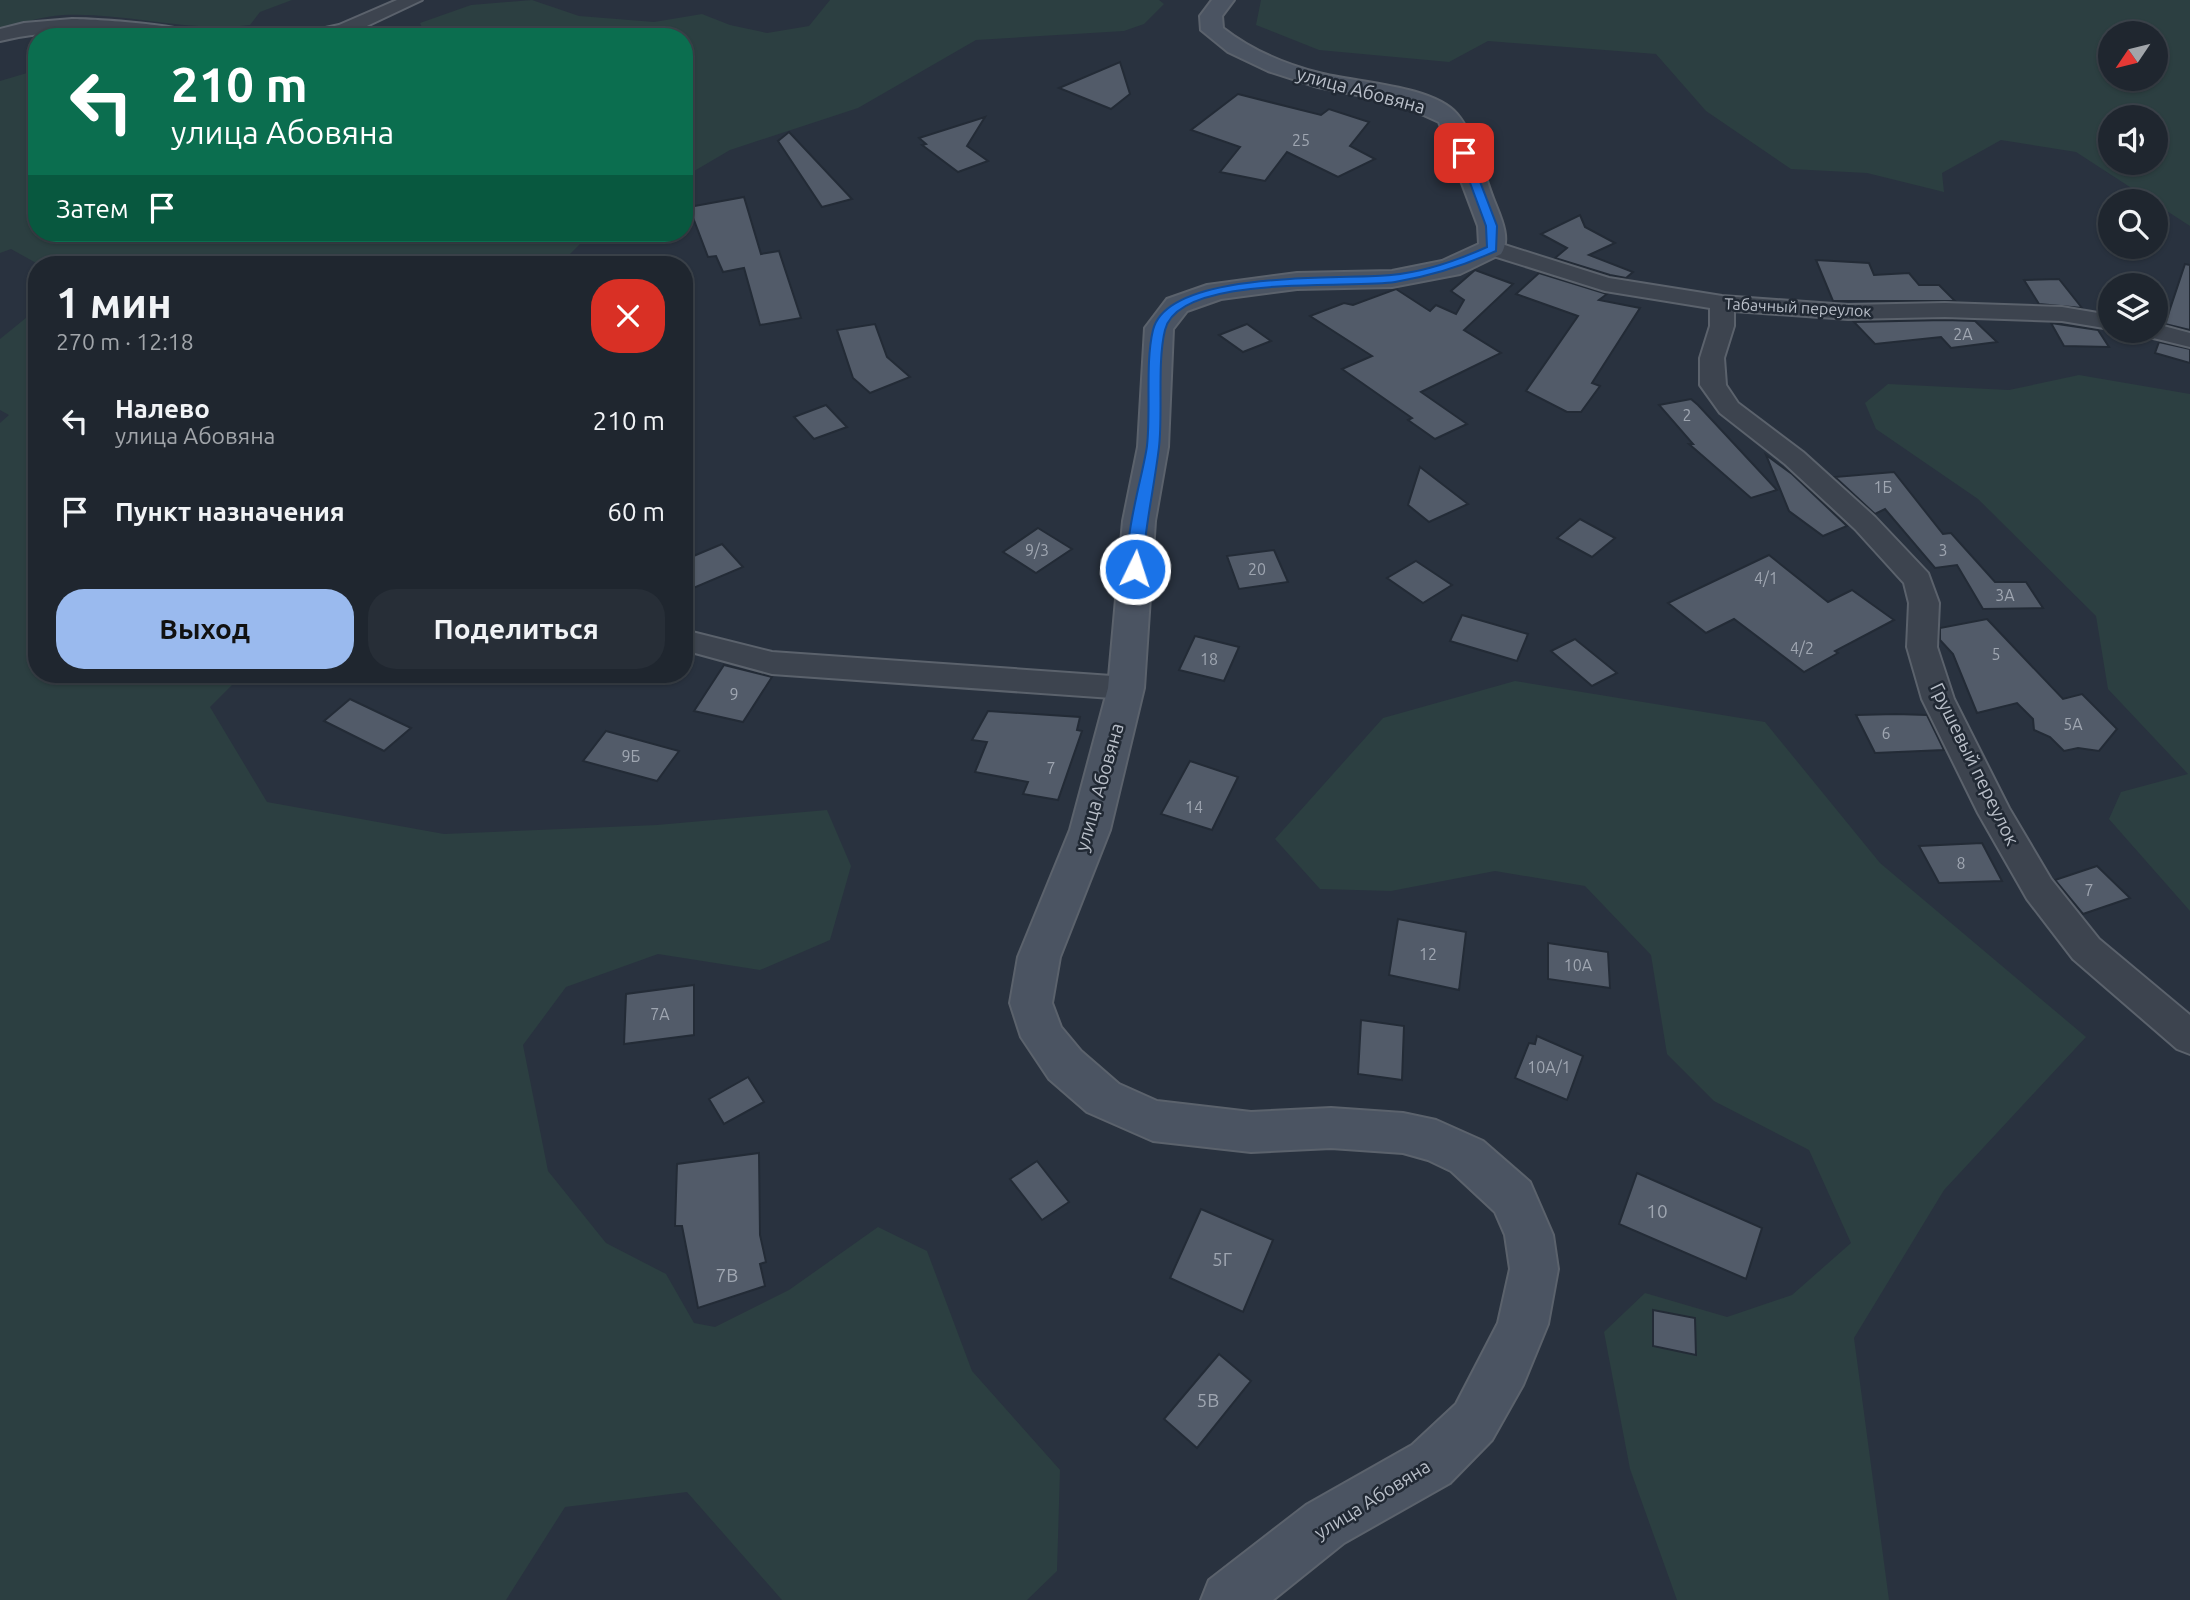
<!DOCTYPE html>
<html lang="ru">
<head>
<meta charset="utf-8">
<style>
  body { margin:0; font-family:Ubuntu,sans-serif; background:#272e37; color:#f1f3f6; height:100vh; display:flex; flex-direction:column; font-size:26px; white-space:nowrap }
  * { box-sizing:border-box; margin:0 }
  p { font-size:23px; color:#a1a5aa }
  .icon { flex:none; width:38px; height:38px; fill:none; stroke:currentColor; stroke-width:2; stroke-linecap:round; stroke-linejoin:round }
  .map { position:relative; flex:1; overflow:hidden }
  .drawer { position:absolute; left:28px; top:256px; width:665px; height:427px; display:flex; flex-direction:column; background:#1f262f; border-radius:28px; box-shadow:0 2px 5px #0004,0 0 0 2px #3c434b }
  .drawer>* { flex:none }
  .banner { position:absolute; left:28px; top:28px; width:665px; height:214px; border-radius:28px; box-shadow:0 2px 5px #0004,0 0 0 2px #3c434b; background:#0b6e4f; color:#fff; overflow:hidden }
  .needle { width:46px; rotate:235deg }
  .tools { position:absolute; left:2098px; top:21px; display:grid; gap:14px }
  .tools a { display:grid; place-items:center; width:70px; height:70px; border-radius:50%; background:#1f262f; box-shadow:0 2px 5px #0004,0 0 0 2px #3c434b; font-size:35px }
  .pin { position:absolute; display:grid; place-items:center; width:60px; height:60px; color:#fff; margin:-30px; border-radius:14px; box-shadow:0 4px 10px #0006 }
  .me { position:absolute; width:77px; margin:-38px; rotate:4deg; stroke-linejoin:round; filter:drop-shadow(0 0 5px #0008) }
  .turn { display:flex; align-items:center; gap:24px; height:147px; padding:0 28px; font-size:32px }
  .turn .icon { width:91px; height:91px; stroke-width:2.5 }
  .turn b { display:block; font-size:49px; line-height:60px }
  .then { display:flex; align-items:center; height:66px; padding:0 28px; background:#0003; gap:14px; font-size:26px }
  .round { display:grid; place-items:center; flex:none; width:74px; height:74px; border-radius:28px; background:#272e37 }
  .headline { display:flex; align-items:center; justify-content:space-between; height:119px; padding:0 28px }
  h1 { font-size:42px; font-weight:700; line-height:52px }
  .cta { display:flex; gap:14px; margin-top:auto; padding:14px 28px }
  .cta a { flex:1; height:80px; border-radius:28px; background:#9abaee; color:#111; font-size:28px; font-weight:700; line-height:80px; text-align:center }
  .cta a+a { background:#272e37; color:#f1f3f6 }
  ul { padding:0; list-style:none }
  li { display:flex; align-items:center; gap:21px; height:91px; padding:0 28px }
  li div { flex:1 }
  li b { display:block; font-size:26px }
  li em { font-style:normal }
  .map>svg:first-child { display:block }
  .green { fill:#2c3f41; fill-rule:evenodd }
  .building { fill:#525b69; stroke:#232b36; stroke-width:2 }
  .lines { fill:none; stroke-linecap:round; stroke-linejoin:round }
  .street-casing { stroke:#5b626c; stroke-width:4 }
  .secondary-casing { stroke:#5b626c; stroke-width:4 }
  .street { fill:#3d444f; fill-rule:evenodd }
  .secondary { fill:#4b5462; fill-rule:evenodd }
  .route { fill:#1a73e8; stroke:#114b97; stroke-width:2 }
  .labels { text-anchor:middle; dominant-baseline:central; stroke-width:5; stroke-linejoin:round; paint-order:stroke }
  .number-label { font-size:16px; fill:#9fa6b1 }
  .far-street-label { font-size:16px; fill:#b9bfc9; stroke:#212934 }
  .street-label { font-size:19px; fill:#b9bfc9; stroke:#212934 }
  .near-number-label { font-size:19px; fill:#9fa6b1 }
</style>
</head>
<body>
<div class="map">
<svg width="2190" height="1600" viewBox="0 0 2190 1600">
  <rect width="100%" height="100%" fill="#29323f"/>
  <g class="green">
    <path d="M 0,0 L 292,0 L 260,12 L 250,25 C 188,33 126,12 63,15 C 42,16 20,24 0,28 Z"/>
    <path d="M 532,0 L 579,16 L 654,22 L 702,14 L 730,25 L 767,33 L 809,26 L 830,0 L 1159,0 L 1164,4 L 1144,24 L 1124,31 L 976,40 L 858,108 L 730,150 L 684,177 L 684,37 L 426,37 L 420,23 L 471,5 Z"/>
    <path d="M 1261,0 L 2190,0 L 2190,226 L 2076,152 L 2001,140 L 1942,173 L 1944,192 L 1867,173 L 1791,169 L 1706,111 L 1656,54 L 1488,41 L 1449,62 L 1319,50 L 1256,25 ZM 2156,33 L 2156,79 L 2110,79 L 2110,33 ZM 2156,117 L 2156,163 L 2110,163 L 2110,117 Z"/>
    <path d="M 37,70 L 37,233 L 591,233 L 560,264 L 38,264 L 11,249 L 0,253 L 0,81 Z"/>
    <path d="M 37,309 L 37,674 L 243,674 L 210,707 L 267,802 L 444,834 L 657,825 L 827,810 L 851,866 L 830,940 L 760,970 L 658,954 L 566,987 L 523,1045 L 548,1171 L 606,1243 L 666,1274 L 694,1323 L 715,1327 L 789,1290 L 878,1227 L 927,1251 L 972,1371 L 1060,1470 L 1057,1571 L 1027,1600 L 782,1600 L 687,1492 L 565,1507 L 506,1600 L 0,1600 L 0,423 L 9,415 L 0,410 L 0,339 Z"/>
    <path d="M 2079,375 L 2190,394 L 2190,911 L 2109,819 L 2121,792 L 2188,774 L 2108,689 L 2096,616 L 1978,499 L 1876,429 L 1865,403 L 1888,384 L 2009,390 Z"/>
    <path d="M 1515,681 L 1765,722 L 1880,863 L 2086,1037 L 1944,1190 L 1854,1338 L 1889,1600 L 1677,1600 L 1630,1469 L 1604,1332 L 1645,1293 L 1727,1317 L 1792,1295 L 1851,1243 L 1809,1150 L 1714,1101 L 1667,1054 L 1651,955 L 1585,886 L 1495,871 L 1391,891 L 1320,889 L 1275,839 L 1383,718 Z"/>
  </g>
  <g class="building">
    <path d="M 1120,62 L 1130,94 L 1111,109 L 1059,88 Z"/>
    <path d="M 1238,94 L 1321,115 L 1329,109 L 1369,122 L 1350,146 L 1375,159 L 1338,177 L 1287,152 L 1265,181 L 1220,172 L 1240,147 L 1191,130 Z"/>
    <path d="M 985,117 L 967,146 L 988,161 L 958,172 L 922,145 L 926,144 L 919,138 Z"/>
    <path d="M 789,132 L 852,199 L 822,207 L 778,141 Z"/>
    <path d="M 744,197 L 761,254 L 779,251 L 801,318 L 760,325 L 744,268 L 723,272 L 716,256 L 708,257 L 689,207 Z"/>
    <path d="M 1580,215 L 1585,227 L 1615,243 L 1589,255 L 1633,272 L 1626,278 L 1610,275 L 1555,258 L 1567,248 L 1541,234 Z"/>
    <path d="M 1816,260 L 1869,263 L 1874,275 L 1909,273 L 1919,285 L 1939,285 L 1955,301 L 1833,301 Z"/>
    <path d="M 2185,264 L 2190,265 L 2190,330 L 2165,324 Z"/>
    <path d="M 1475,270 L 1513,284 L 1464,330 L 1501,353 L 1421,392 L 1467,424 L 1435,439 L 1408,420 L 1412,418 L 1342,369 L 1372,356 L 1310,316 L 1344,303 L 1353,305 L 1396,289 L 1430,311 L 1436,305 L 1456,314 L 1464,300 L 1451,291 Z"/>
    <path d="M 1539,273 L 1607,294 L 1599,300 L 1640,308 L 1592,383 L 1600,386 L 1581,412 L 1567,412 L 1526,391 L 1578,316 L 1516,294 Z"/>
    <path d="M 2059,279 L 2082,308 L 2039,304 L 2024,280 Z"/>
    <path d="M 1945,320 L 1975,321 L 1997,342 L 1951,348 L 1941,337 L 1875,344 L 1854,322 Z"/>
    <path d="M 2051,323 L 2098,330 L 2109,347 L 2064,346 Z"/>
    <path d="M 875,324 L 887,357 L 910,377 L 870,393 L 853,378 L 837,330 Z"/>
    <path d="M 1247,324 L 1271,341 L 1243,352 L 1219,335 Z"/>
    <path d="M 2159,342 L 2190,349 L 2190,363 L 2155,353 Z"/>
    <path d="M 1691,399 L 1698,405 L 1777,490 L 1751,498 L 1689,444 L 1693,444 L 1659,405 Z"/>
    <path d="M 826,405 L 847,427 L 814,439 L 794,417 Z"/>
    <path d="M 1766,455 L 1792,474 L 1847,526 L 1823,536 L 1789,511 Z"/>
    <path d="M 1420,467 L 1468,504 L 1429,522 L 1408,505 Z"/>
    <path d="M 1894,472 L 1943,534 L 1951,533 L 1995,582 L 2026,582 L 2043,608 L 1983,609 L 1957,565 L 1935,568 L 1885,509 L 1875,514 L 1835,477 Z"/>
    <path d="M 1580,519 L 1615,538 L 1592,557 L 1557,538 Z"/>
    <path d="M 1038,528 L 1072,549 L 1036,573 L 1003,552 Z"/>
    <path d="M 722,544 L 743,567 L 684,592 L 684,560 Z"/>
    <path d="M 1274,550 L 1288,582 L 1239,589 L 1227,556 Z"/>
    <path d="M 1769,555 L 1828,602 L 1852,590 L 1894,620 L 1835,651 L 1838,653 L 1804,672 L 1734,619 L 1706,633 L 1668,603 Z"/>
    <path d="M 1416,561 L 1452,585 L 1423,603 L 1387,578 Z"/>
    <path d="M 1462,615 L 1528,634 L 1517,661 L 1450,641 Z"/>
    <path d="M 1987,619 L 2063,699 L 2082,694 L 2117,729 L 2099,751 L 2078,748 L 2064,751 L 2050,737 L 2034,730 L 2033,719 L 2017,703 L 1977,713 L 1953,654 L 1940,640 L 1940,628 Z"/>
    <path d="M 1195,636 L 1239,647 L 1224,681 L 1179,670 Z"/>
    <path d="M 1575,639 L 1617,673 L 1592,686 L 1551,651 Z"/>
    <path d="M 724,665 L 772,677 L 743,722 L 694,711 Z"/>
    <path d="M 350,699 L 411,728 L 384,751 L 324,721 Z"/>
    <path d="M 988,711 L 1080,717 L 1077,730 L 1082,731 L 1058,800 L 1023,794 L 1028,782 L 975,772 L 987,742 L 972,740 Z"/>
    <path d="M 1896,714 L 1927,715 L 1944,750 L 1875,753 L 1856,715 Z"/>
    <path d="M 606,731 L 679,751 L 657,781 L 583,761 Z"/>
    <path d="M 1190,761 L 1238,777 L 1212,830 L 1161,814 Z"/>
    <path d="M 1982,843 L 2002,881 L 1939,883 L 1919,846 Z"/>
    <path d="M 2097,866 L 2130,898 L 2083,914 L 2055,880 Z"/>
    <path d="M 1398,919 L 1466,932 L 1459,990 L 1389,975 Z"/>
    <path d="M 1548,943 L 1608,952 L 1610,988 L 1548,979 Z"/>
    <path d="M 694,985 L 694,1035 L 624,1044 L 626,994 Z"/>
    <path d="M 1361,1020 L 1404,1026 L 1402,1080 L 1358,1074 Z"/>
    <path d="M 1537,1036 L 1583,1056 L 1567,1100 L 1515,1078 L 1529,1043 L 1535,1044 Z"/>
    <path d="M 748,1077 L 764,1102 L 724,1124 L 709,1099 Z"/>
    <path d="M 759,1153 L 760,1235 L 766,1262 L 760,1264 L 765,1286 L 698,1308 L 682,1226 L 675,1226 L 677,1164 Z"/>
    <path d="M 1037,1161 L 1069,1202 L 1042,1220 L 1010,1179 Z"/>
    <path d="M 1637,1173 L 1762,1228 L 1746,1279 L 1619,1224 Z"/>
    <path d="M 1201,1209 L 1273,1240 L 1243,1312 L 1170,1278 Z"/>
    <path d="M 1653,1310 L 1695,1318 L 1696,1355 L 1653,1346 Z"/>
    <path d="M 1219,1354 L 1251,1381 L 1197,1448 L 1164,1419 Z"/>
  </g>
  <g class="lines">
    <defs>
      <g id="street">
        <path d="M 397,0 L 422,0 L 352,33 L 336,37 L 301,37 L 303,33 L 339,25 Z"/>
        <path d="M 72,19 C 93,19 192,25 202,37 C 134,37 68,24 0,41 L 0,29 L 24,23 Z"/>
        <path d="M 1492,241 L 1609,278 L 1722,296 L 1848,305 L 1945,303 L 2062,307 L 2110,315 L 2110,329 L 2062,321 L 1945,317 L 1848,319 L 1734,311 L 1734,326 L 1724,358 L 1726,385 L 1738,403 L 1803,452 L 1875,517 L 1928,573 L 1939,603 L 1937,647 L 1954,699 L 2009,808 L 2051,879 L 2099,939 L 2190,1015 L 2190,1054 L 2177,1049 L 2073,959 L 2027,899 L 1978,813 L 1922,699 L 1907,647 L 1909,603 L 1904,583 L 1855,529 L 1785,464 L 1720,413 L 1700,385 L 1700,358 L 1710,326 L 1710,308 L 1605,291 L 1484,253 L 1481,248 Z"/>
        <path d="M 2156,324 L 2190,333 L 2190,347 L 2145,336 L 2142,331 L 2156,331 Z"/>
        <path d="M 684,630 L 772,652 L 1126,677 L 1137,680 L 1142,688 L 1137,696 L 1126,699 L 772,674 L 684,650 Z"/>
      </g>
      <path id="secondary" d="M 1212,0 L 1234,0 L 1222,16 L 1223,28 C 1251,50 1284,64 1319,73 C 1356,83 1432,85 1457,114 C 1475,135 1483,172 1493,198 C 1499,214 1512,238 1501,254 L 1460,274 L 1392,287 L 1297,289 L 1221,299 L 1187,311 L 1173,329 L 1168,447 L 1155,521 L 1144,688 L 1110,830 L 1060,957 L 1052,1003 L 1061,1027 L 1081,1051 L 1119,1084 L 1157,1101 L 1251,1112 L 1331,1108 L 1403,1113 L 1436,1120 L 1483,1141 L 1530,1182 L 1553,1235 L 1558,1269 L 1548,1324 L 1523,1385 L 1492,1440 L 1450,1483 L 1344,1543 L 1273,1600 L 1201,1600 L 1209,1580 L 1306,1505 L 1412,1445 L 1456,1404 L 1498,1323 L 1510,1269 L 1505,1235 L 1495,1212 L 1451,1171 L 1428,1160 L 1403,1153 L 1331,1148 L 1251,1152 L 1153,1141 L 1087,1112 L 1049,1079 L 1021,1037 L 1010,1003 L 1018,957 L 1070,830 L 1108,688 L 1123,521 L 1138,447 L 1145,328 L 1167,299 L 1207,285 L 1297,273 L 1392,271 L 1442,261 L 1479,244 L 1478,226 L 1439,122 L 1397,103 L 1318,87 L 1268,71 L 1228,52 L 1201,30 L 1200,16 Z"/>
    </defs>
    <use href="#street" class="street-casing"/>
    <use href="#secondary" class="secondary-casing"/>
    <use href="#street" class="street"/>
    <use href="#secondary" class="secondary"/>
  </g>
  <path class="route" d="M 1464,150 L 1469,153 L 1497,226 L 1496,251 C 1463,266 1431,276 1395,282 C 1349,289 1179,273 1165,330 C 1157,362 1163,413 1159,447 C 1154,488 1145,527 1142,569 L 1140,572 L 1131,572 C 1120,547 1143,476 1147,446 C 1151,411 1145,363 1153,330 C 1168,269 1341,280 1391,275 C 1425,272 1456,261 1487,247 L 1486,226 L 1459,153 Z"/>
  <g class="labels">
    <g class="number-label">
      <text x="1301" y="140">25</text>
      <text x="1963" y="334">2А</text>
      <text x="1687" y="415">2</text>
      <text x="1883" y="487">1Б</text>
      <text x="1037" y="550">9/3</text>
      <text x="1943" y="550">3</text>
      <text x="1257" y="569">20</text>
      <text x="1766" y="578">4/1</text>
      <text x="2005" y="595">3А</text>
      <text x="1802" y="648">4/2</text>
      <text x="1996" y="654">5</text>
      <text x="1209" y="659">18</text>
      <text x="734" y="694">9</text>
      <text x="2073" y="724">5А</text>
      <text x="1886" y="733">6</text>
      <text x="631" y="756">9Б</text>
      <text x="1051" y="768">7</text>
      <text x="1194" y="807">14</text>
      <text x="1961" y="863">8</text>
      <text x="2089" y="890">7</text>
      <text x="1428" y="954">12</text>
      <text x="1578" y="965">10А</text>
      <text x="660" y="1014">7А</text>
      <text x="1549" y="1067">10А/1</text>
    </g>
    <g class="far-street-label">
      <text transform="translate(1798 307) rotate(3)">Табачный переулок</text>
    </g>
    <g class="street-label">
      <text transform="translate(1361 90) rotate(15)">улица Абовяна</text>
      <text transform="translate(1975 764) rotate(64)">Грушевый переулок</text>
      <text transform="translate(1099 787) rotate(-74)">улица Абовяна</text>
      <text transform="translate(1372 1499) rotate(-32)">улица Абовяна</text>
    </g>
    <g class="near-number-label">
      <text x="1657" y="1211">10</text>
      <text x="1222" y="1259">5Г</text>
      <text x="727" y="1275">7В</text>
      <text x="1208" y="1400">5В</text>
    </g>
  </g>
</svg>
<div class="tools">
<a><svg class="needle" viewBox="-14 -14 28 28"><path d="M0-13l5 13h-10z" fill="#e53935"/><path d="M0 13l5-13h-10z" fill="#a1a5aa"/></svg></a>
<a><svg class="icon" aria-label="sound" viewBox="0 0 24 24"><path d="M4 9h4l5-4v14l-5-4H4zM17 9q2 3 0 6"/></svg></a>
<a><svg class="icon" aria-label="search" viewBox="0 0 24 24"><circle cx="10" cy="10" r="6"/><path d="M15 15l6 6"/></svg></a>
<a><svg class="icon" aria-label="layers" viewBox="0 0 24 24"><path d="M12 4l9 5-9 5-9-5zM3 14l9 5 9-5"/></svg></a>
</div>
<div class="pin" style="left:1464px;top:153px;background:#d93025"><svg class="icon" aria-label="arrive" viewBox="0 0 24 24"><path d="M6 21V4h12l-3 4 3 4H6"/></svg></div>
<svg class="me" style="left:1135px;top:569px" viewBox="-20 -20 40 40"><circle r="17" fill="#1a73e8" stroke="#fff" stroke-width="3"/><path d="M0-11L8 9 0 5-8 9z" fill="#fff"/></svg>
<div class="banner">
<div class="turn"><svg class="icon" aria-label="left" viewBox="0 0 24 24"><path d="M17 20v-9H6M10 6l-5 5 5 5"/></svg><div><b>210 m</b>улица Абовяна</div></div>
<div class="then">Затем<svg class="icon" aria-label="arrive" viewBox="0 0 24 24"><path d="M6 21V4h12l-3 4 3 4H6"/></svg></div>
</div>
<section class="drawer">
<div class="headline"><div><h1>1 мин</h1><p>270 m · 12:18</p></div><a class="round" style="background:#d93025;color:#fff"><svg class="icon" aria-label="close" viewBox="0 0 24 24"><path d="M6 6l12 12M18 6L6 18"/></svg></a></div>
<ul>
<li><svg class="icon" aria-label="left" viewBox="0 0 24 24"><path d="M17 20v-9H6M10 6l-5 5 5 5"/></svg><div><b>Налево</b><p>улица Абовяна</p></div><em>210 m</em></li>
<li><svg class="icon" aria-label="arrive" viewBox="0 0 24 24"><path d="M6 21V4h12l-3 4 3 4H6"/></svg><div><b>Пункт назначения</b></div><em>60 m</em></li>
</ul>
<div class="cta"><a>Выход</a><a>Поделиться</a></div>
</section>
</div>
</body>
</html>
